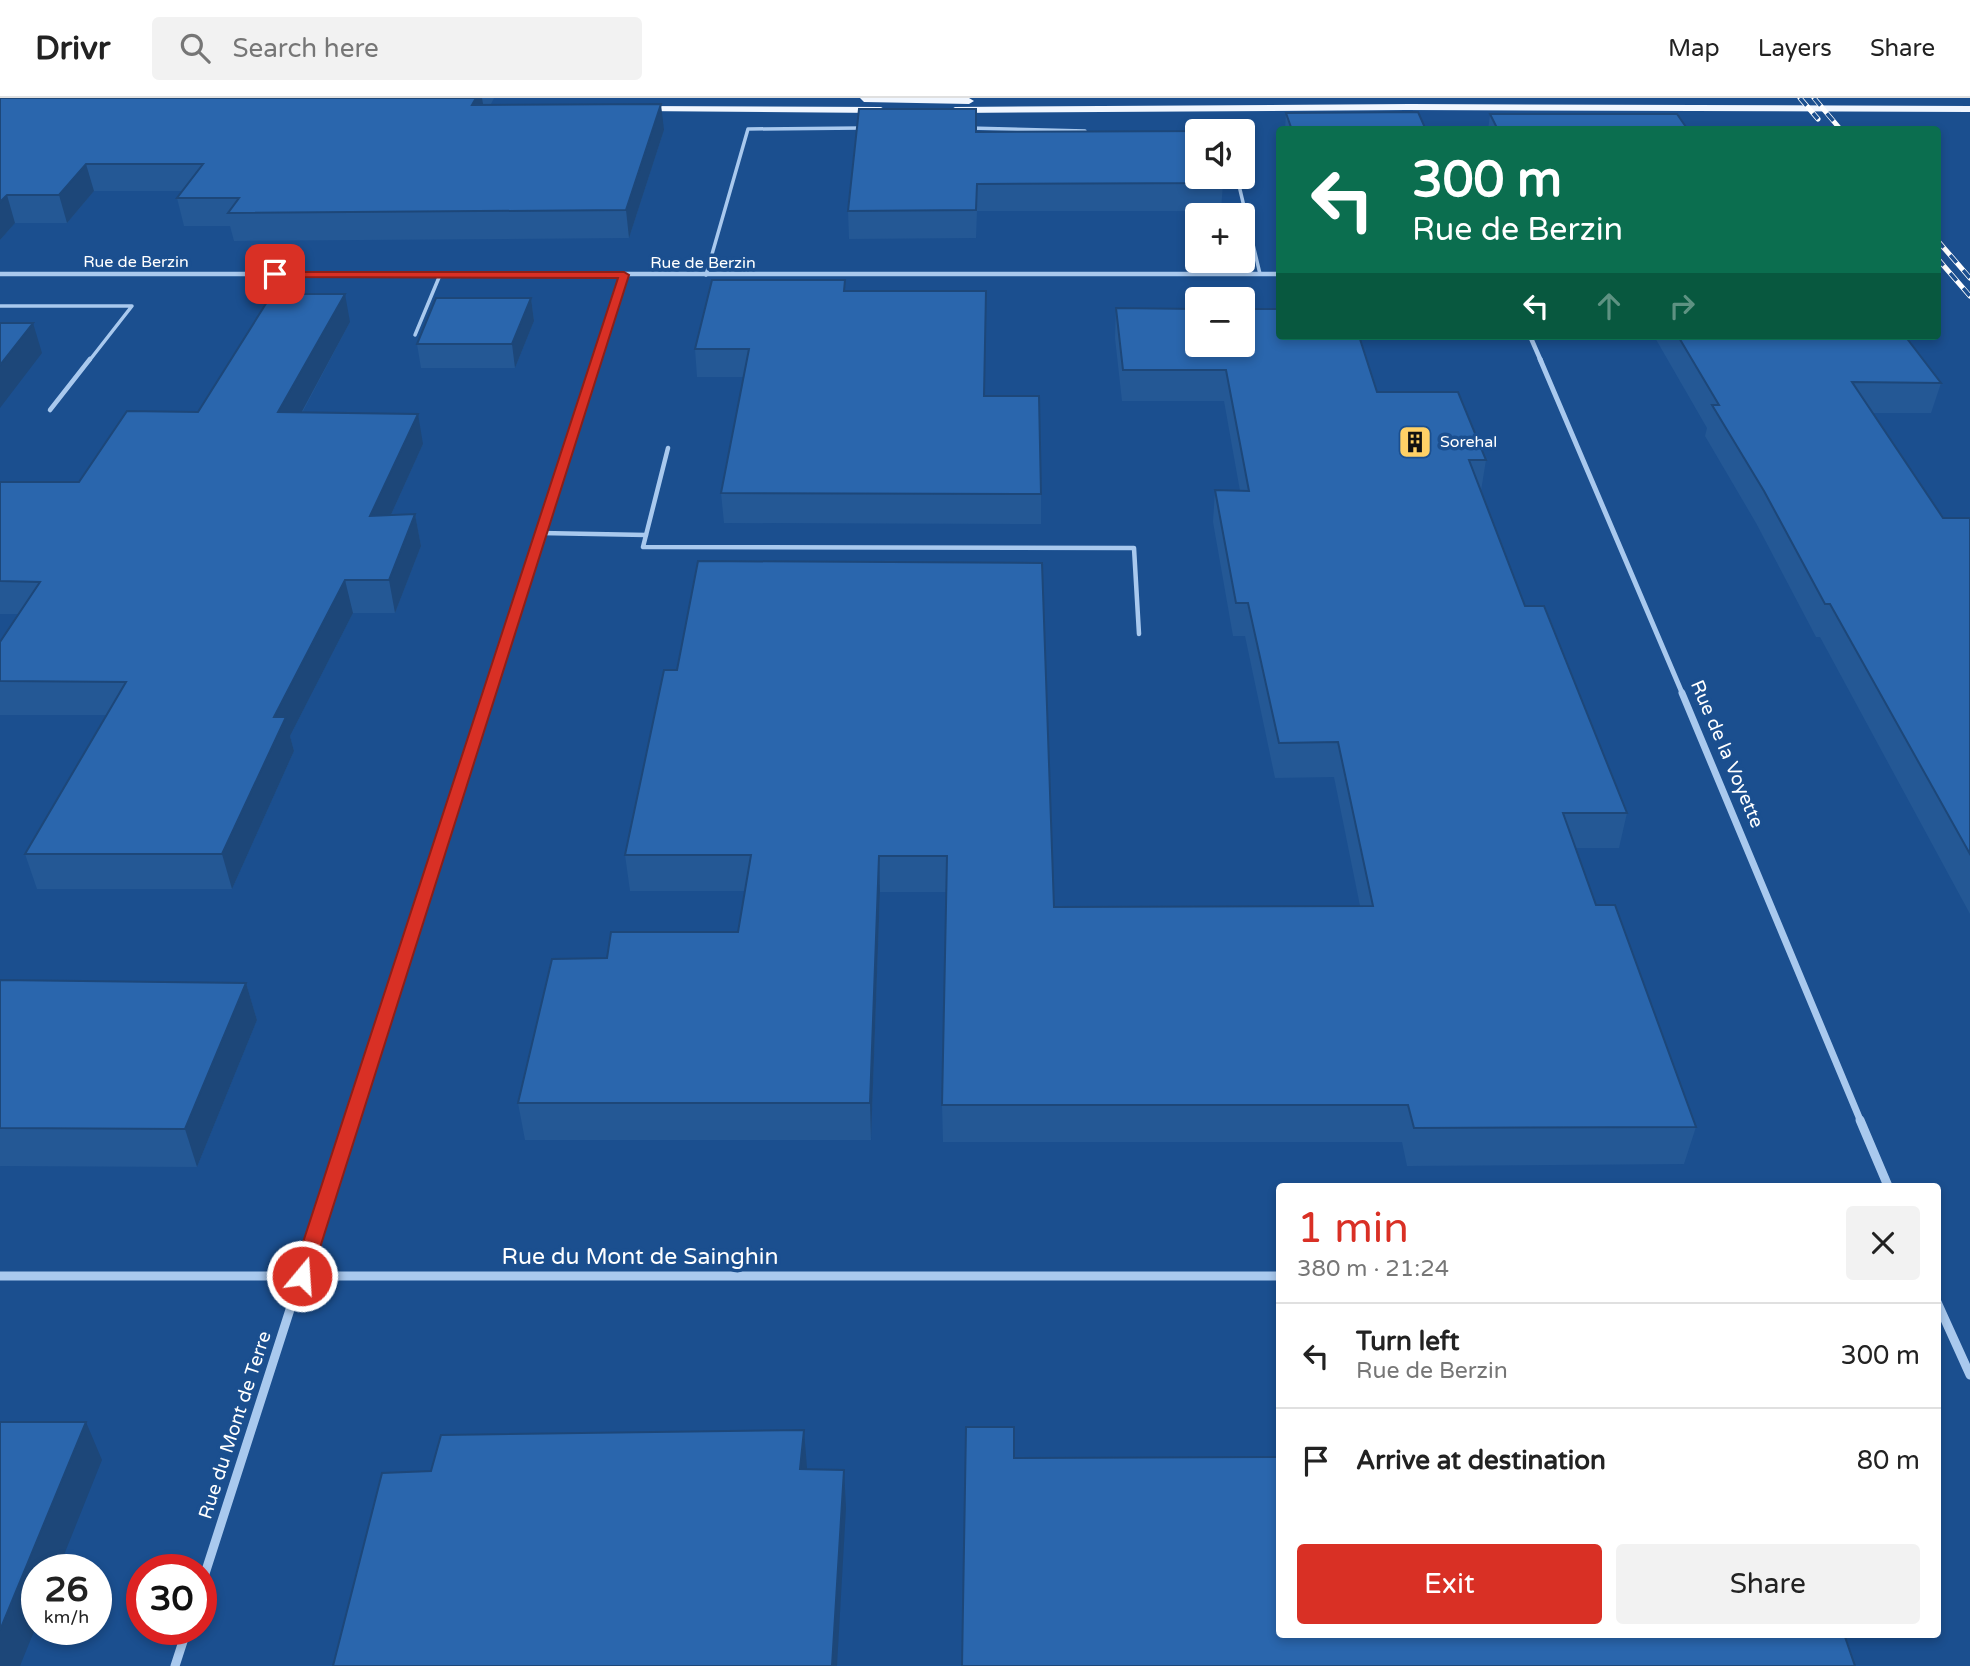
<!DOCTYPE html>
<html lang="en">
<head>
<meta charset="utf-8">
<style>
  body { margin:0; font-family:"Varela Round",sans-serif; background:#f2f2f2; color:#222; height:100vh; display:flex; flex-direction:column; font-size:26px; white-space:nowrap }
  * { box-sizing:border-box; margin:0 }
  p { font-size:23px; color:#767676 }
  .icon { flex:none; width:38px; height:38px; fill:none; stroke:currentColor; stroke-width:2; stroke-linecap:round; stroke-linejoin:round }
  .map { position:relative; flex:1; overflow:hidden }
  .panel { position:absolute; left:1276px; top:1085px; width:665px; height:455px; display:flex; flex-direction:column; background:#fff; border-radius:7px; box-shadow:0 4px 10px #0003 }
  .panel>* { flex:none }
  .top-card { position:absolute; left:1276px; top:28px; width:665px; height:214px; border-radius:7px; box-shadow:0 4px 10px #0003; background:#0b6e4f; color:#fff; overflow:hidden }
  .controls { position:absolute; left:1185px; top:21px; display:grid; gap:14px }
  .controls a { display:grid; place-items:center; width:70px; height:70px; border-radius:7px; background:#fff; box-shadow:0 4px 10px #0003; font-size:35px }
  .speed { position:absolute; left:21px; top:1456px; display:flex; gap:14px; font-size:35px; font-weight:700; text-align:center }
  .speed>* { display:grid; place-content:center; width:91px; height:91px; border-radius:50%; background:#fff; box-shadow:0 4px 10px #0003; line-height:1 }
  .speed small { font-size:18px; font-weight:400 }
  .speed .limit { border:10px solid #d22; background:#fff; color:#111 }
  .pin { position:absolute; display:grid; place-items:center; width:60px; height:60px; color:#fff; margin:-30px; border-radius:14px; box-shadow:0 4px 10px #0006 }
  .me { position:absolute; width:77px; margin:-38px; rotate:18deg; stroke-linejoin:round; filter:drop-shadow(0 0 5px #0008) }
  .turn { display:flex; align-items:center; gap:24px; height:147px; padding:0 21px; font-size:32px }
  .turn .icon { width:91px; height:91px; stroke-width:2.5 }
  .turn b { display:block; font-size:49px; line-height:60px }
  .lanes { display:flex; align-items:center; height:66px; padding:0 21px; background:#0003; justify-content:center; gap:35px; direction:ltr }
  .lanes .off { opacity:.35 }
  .round { display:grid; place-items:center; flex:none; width:74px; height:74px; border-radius:7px; background:#f2f2f2 }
  .headline { display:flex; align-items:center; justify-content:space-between; height:119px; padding:0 21px }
  h1 { font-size:42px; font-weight:600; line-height:52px; color:#d93025 }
  .primary-button { display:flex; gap:14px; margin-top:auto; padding:14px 21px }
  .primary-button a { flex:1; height:80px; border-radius:7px; background:#d93025; color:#fff; font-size:28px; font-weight:600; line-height:80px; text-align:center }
  .primary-button a+a { background:#f2f2f2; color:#222 }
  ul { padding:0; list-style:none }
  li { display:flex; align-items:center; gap:21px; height:105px; padding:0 21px; border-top:2px solid #e0e0e0 }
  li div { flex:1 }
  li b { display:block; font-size:26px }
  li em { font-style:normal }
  header { display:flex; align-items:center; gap:42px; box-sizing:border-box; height:98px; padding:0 35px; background:#fff; border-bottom:2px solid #e0e0e0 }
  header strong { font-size:33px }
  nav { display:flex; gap:38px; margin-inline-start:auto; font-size:24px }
  .search { width:490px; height:63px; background:#f2f2f2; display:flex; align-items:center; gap:18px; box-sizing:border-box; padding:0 24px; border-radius:7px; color:#767676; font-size:26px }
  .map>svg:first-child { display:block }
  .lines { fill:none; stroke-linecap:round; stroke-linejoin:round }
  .service-far1 { stroke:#a9c9ee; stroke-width:3.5 }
  .service { stroke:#a9c9ee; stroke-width:4.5 }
  .minor-far3 { stroke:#a9c9ee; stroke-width:4.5 }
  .minor-far2 { stroke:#a9c9ee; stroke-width:5 }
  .minor-far1 { stroke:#a9c9ee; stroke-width:7 }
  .minor { stroke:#a9c9ee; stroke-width:9 }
  .primary { fill:#f0f6ff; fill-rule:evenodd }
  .rail-casing { stroke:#fff; stroke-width:5 }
  .rail { stroke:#1b4f8f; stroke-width:3.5; stroke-dasharray:10; stroke-linecap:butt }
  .wall { fill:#245895 }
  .shaded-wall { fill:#1d4779 }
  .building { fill:#2a66ad; stroke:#1d4779; stroke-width:2 }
  .route { fill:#d93025; stroke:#8d1f18; stroke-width:2 }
  .labels { text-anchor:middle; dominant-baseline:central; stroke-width:7; stroke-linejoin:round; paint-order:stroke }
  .far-street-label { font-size:16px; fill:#fff; stroke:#1b4f8f }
  .far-poi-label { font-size:16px; fill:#fff; stroke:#1b4f8f; text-anchor:start }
  .street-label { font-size:19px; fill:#fff; stroke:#1b4f8f }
  .near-street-label { font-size:23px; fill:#fff; stroke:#1b4f8f }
</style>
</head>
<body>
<header>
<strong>Drivr</strong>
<div class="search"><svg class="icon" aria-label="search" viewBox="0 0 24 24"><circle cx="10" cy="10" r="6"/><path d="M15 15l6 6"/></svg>Search here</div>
<nav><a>Map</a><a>Layers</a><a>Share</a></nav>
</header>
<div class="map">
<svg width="1970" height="1568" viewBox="0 0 1970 1568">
  <rect width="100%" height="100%" fill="#1b4f8f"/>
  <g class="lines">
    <g class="service-far1">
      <path d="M 969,30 L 1085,33"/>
      <path d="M 1237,79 L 1260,176"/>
      <path d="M 706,177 L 748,31 L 861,30"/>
      <path d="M 0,208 L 132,208 L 89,263"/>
      <path d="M 415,237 L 440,177"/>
    </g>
    <g class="service">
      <path d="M 50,312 L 90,261"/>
      <path d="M 668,350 L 643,449 L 1134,450 L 1139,536"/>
      <path d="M 541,435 L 646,437"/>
    </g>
    <g class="minor-far3">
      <path d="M 0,176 L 1279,176"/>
      <path d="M 1530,238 L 1541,263"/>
      <path d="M 596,263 L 624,177"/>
    </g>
    <g class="minor-far2">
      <path d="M 1540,261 L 1683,597"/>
      <path d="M 489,597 L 597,261"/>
    </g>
    <g class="minor-far1">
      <path d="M 1682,595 L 1861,1024"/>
      <path d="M 351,1024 L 489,595"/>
    </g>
    <g class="minor">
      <path d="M 1860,1022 L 1888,1088"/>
      <path d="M 0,1178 L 1279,1178"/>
      <path d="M 1937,1204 L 1970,1277"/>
      <path d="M 201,1488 L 351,1022"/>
      <path d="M 175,1568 L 187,1531"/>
    </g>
    <g class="primary">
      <path d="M 860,0 L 969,0 L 974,3 L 969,6 L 864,4 Z"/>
      <path d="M 1410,6 L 1970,8 L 1970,14 L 1406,12 L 955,15 L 950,12 L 955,9 Z"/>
      <path d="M 640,8 L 881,9 L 886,12 L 881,15 L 637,13 L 637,9 Z"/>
    </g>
    <defs>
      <g id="rail">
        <path d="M 1800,0 L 1818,21"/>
        <path d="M 1814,0 L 1841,32"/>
        <path d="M 1937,142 L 1970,180"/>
        <path d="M 1937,160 L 1970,198"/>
      </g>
    </defs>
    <use href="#rail" class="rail-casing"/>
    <use href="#rail" class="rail"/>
  </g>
  <g class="wall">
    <path d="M 0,0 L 494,0 L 491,6 L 483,6 L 664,32 L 629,140 L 234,143 L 230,128 L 184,128 L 177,100 L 182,93 L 94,93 L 67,125 L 15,125 L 0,142 Z"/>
    <path d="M 1286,15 L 1426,32 L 1285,32 Z"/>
    <path d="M 1490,16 L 1688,32 L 1488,32 Z"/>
    <path d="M 977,34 L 1223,85 L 1221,113 L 977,113 L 976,140 L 849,141 L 848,113 Z"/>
    <path d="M 846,193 L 985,298 L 1041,396 L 1041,426 L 724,425 L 721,395 L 744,279 L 697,279 L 695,251 Z"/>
    <path d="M 531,200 L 534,223 L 515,270 L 421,270 L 417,246 Z"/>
    <path d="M 1116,210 L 1377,294 L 1486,362 L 1481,393 L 1525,508 L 1627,715 L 1619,750 L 1575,750 L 1596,807 L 1696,1029 L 1684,1066 L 1407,1068 L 1402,1044 L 943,1044 L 942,1007 L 947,794 L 880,794 L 871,1042 L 525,1042 L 518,1005 L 607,860 L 738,834 L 745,793 L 630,793 L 625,757 L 664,572 L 1054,809 L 1360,808 L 1334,679 L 1275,680 L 1245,538 L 1233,538 L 1213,424 L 1215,392 L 1240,393 L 1224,303 L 1122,303 L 1115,240 Z"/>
    <path d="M 350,224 L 302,315 L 423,346 L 391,417 L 415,416 L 421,448 L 395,515 L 353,515 L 290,638 L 294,653 L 232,791 L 37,791 L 25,756 L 106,617 L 0,617 L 0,544 L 19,516 L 0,516 L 0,384 L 79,384 Z"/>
    <path d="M 1654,238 L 1905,238 L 1941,285 L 1931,315 L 1872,315 L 1943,420 L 1970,420 L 1970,816 L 1820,539 L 1816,539 L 1756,425 L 1705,338 L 1707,330 Z"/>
    <path d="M 0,882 L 246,885 L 257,922 L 197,1069 L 0,1068 Z"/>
  </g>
  <g class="shaded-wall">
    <path d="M 476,0 L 482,0 L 485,17 L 472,7 Z"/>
    <path d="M 661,6 L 664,32 L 629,140 L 626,112 Z"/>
    <path d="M 86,66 L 94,93 L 67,125 L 59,97 Z"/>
    <path d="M 7,97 L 15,125 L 0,142 L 0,104 Z"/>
    <path d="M 345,196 L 350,224 L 285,345 L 278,314 Z"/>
    <path d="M 531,200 L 534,223 L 515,270 L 512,246 Z"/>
    <path d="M 33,225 L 42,255 L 0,310 L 0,267 Z"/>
    <path d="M 418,316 L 423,346 L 376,450 L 370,418 Z"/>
    <path d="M 415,416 L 421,448 L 395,515 L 389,482 Z"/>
    <path d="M 345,482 L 353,515 L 290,638 L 294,653 L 232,791 L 222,756 L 274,619 Z"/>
    <path d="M 879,758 L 880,794 L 871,1042 L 870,1005 Z"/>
    <path d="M 246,885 L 257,922 L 197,1069 L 185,1031 Z"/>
    <path d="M 86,1324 L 102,1362 L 58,1472 L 37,1472 L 37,1526 L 20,1568 L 0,1568 L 0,1532 Z"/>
    <path d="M 804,1332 L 807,1370 L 803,1409 L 800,1371 Z"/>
    <path d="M 844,1372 L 846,1410 L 837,1568 L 832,1568 Z"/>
  </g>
  <g class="building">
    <path d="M 0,0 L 476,0 L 472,7 L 661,6 L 626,112 L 228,115 L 239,100 L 177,100 L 203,66 L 86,66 L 59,97 L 7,97 L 0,104 Z"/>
    <path d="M 859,11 L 976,11 L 976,34 L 1210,33 L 1197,33 L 1197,79 L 1222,79 L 1223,85 L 977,86 L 976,112 L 848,113 Z"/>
    <path d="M 1418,14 L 1426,32 L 1292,32 L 1286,15 Z"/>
    <path d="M 1490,16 L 1677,16 L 1688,32 L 1498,32 Z"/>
    <path d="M 712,182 L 845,182 L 844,193 L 986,193 L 984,298 L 1039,298 L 1041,396 L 721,395 L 749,251 L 695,251 Z"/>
    <path d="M 272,196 L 345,196 L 278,314 L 418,316 L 370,418 L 415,416 L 389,482 L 345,482 L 274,619 L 286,619 L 222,756 L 25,756 L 126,584 L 0,583 L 0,544 L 40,484 L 0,483 L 0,384 L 79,384 L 127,313 L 198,314 Z"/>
    <path d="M 436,200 L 531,200 L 512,246 L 417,246 Z"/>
    <path d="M 1116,210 L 1197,211 L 1197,247 L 1242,247 L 1242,211 L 1279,211 L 1279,238 L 1359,238 L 1377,294 L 1458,294 L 1486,362 L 1469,362 L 1525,508 L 1544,508 L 1627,715 L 1563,715 L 1596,807 L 1615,807 L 1696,1029 L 1414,1030 L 1408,1007 L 942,1007 L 947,758 L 879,758 L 870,1005 L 518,1005 L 552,861 L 607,860 L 611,834 L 738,834 L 751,757 L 625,757 L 664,572 L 677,572 L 698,463 L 1042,465 L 1054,809 L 1373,808 L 1338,644 L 1279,645 L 1248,505 L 1236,505 L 1215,392 L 1249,393 L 1226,272 L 1123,272 Z"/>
    <path d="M 0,225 L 33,225 L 0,267 Z"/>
    <path d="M 1678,238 L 1905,238 L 1941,285 L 1852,284 L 1943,420 L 1970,420 L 1970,756 L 1830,506 L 1825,506 L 1764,393 L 1712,307 L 1719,307 Z"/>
    <path d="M 0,882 L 246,885 L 185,1031 L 0,1030 Z"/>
    <path d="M 0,1324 L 86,1324 L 0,1532 Z"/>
    <path d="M 966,1329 L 1014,1329 L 1014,1360 L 1279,1359 L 1279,1536 L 1844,1536 L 1855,1568 L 962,1568 Z"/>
    <path d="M 804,1332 L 800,1371 L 844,1372 L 832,1568 L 333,1568 L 382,1375 L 431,1373 L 441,1337 Z"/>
  </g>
  <path class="route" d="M 272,174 L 624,174 L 629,177 L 311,1178 L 308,1184 L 302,1186 L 295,1184 L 292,1178 L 618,180 L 275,179 L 270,176 Z"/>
  <defs>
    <symbol id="building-square" viewBox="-11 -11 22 22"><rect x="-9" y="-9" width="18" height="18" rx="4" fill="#ffd166" stroke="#1b4f8f"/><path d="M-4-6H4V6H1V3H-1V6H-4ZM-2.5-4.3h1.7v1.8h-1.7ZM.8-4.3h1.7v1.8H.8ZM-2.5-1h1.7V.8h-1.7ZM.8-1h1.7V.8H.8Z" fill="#111"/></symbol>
  </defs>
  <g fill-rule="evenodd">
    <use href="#building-square" x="1396" y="325" width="38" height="38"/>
  </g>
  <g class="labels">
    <g class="far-street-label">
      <text x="136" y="164">Rue de Berzin</text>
      <text x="703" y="165">Rue de Berzin</text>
    </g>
    <g class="far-poi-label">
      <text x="1440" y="344">Sorehal</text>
    </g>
    <g class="street-label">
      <text transform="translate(1727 656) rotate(67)">Rue de la Voyette</text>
      <text transform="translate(235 1327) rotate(-72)">Rue du Mont de Terre</text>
    </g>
    <g class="near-street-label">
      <text x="640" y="1159">Rue du Mont de Sainghin</text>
    </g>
  </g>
</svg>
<div class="controls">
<a><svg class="icon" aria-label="sound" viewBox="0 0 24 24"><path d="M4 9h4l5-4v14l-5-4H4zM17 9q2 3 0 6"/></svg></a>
<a>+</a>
<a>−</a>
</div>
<div class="speed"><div>26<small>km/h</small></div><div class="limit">30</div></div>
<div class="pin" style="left:275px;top:176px;background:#d93025"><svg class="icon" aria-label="arrive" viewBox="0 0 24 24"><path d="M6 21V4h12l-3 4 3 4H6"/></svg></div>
<svg class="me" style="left:302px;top:1178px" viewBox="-20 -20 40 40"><circle r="17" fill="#d93025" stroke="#fff" stroke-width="3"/><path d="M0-11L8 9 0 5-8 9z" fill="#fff"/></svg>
<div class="top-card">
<div class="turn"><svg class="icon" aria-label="left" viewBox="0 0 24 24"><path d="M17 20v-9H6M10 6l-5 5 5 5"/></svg><div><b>300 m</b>Rue de Berzin</div></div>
<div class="lanes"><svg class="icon" aria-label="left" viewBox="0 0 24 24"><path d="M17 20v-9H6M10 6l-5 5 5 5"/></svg><svg class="icon off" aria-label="ahead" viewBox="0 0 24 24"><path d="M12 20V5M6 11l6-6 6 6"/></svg><svg class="icon off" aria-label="right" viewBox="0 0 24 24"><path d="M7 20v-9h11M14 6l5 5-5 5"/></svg></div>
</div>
<section class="panel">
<div class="headline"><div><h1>1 min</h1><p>380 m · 21:24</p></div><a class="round"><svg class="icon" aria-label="close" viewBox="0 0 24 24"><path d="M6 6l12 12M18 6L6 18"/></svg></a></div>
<ul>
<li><svg class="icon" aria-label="left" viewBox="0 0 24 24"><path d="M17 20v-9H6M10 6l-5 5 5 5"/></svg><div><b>Turn left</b><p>Rue de Berzin</p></div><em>300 m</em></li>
<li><svg class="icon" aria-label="arrive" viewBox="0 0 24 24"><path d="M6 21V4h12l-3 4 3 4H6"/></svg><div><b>Arrive at destination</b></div><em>80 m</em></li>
</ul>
<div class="primary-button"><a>Exit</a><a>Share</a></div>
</section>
</div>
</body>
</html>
